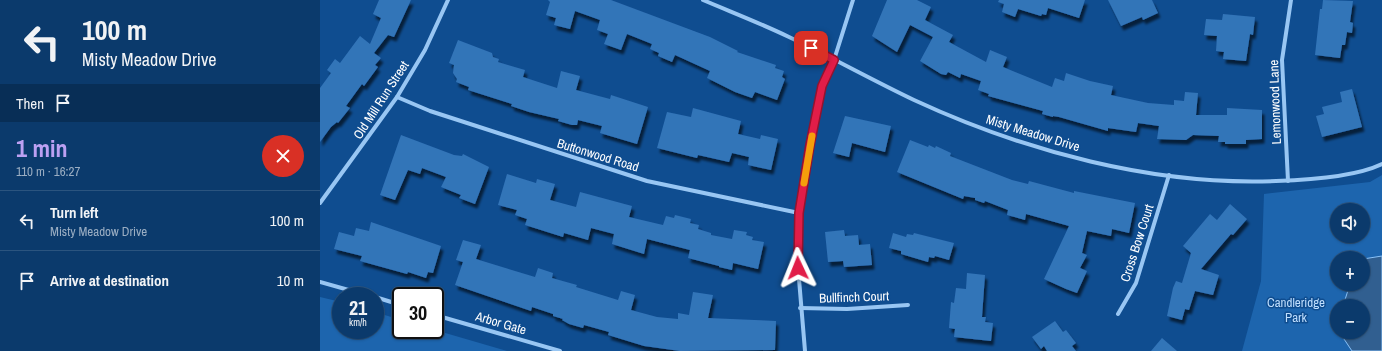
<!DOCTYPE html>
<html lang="en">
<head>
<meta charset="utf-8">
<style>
  body { margin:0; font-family:"Archivo Narrow",sans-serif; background:#144172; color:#f1f3f6; height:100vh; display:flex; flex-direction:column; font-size:15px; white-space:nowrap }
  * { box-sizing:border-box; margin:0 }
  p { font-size:13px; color:#9aadc2 }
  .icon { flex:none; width:22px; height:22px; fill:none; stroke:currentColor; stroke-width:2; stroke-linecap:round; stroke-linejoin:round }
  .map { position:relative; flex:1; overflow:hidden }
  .details { display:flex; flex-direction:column; background:#0b3a6c; width:320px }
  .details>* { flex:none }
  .banner { background:#0b3a6c; color:#f1f3f6; overflow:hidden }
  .controls { position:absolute; left:1010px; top:203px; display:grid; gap:8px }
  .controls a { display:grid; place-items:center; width:40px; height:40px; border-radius:50%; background:#0b3a6c; box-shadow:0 1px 3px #0004,0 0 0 1px #2b547f; font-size:20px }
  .speed { position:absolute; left:12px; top:287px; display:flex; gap:8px; font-size:20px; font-weight:700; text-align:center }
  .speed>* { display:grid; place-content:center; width:52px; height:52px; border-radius:50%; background:#0b3a6c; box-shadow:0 1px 3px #0004,0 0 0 1px #2b547f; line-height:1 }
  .speed small { font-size:10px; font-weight:400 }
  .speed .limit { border:2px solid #111; border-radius:6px; background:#fff; color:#111 }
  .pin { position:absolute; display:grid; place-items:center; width:34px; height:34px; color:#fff; margin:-17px; border-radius:8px; box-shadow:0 2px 6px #0006 }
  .me { position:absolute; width:44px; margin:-22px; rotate:358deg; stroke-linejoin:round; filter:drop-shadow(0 0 3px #0008) }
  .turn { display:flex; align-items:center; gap:14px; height:84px; padding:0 16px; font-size:18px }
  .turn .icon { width:52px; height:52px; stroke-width:2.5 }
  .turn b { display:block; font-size:28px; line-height:34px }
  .then { display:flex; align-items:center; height:38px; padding:0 16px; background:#0003; gap:8px; font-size:15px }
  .round { display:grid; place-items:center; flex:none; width:42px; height:42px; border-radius:21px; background:#144172 }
  .head { display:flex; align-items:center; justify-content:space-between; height:68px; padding:0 16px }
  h1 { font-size:24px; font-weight:800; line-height:30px; color:#bca0f2 }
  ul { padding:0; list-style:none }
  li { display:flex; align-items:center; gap:12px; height:60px; padding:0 16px; border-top:1px solid #2b547f }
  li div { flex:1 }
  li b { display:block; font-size:15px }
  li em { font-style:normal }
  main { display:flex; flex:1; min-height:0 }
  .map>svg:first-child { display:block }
  .green { fill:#1d65ae; fill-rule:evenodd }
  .water { fill:#315f90; stroke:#89c1f7 }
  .building { fill:#3374b8; filter:url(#shadow) }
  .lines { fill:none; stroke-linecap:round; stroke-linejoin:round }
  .minor { stroke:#98c6f3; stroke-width:4 }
  .route-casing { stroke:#92132f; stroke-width:10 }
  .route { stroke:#e11d48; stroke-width:7 }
  .slow { stroke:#f59e0b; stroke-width:7 }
  .labels { text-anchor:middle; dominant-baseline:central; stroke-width:3; stroke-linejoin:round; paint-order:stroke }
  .street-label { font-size:13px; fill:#fff; stroke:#0f4d90 }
  .park-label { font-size:13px; fill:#c0dffe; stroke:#0f4d90 }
</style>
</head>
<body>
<main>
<section class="details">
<div class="banner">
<div class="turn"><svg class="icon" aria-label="left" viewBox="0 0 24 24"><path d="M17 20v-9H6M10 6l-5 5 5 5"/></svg><div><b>100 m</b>Misty Meadow Drive</div></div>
<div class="then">Then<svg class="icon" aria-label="arrive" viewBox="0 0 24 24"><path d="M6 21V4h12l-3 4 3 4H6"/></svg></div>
</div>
<div class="head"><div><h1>1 min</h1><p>110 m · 16:27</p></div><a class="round" style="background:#d93025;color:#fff"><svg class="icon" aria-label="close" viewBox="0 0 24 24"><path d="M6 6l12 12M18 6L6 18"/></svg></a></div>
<ul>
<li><svg class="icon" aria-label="left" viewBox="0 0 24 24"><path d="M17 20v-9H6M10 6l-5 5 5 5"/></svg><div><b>Turn left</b><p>Misty Meadow Drive</p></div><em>100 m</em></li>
<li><svg class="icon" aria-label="arrive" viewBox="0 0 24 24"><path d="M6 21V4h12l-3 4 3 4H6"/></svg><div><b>Arrive at destination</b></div><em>10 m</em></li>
</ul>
</section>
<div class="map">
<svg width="1062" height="351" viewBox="0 0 1062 351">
  <defs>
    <filter id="shadow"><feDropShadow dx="2.5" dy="4.5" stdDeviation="1" flood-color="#0009"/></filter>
  </defs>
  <rect width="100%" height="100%" fill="#0f4d90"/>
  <g class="green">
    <path d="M 1062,175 L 1062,351 L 922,351 L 941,281 L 944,194 L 1050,182 ZM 1017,210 L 1043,210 L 1043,236 L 1017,236 ZM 1017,258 L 1043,258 L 1043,284 L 1017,284 ZM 1017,306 L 1043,306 L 1043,332 L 1017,332 Z"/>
    <path d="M 0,297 L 21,302 L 21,330 L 55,330 L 55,312 L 81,320 L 81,330 L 115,330 L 187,351 L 0,351 Z"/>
  </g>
  <path class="water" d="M 1062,256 L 1062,351 L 1032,351 L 1022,336 L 1022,332 L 1043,332 L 1043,306 L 1023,306 L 1030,284 L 1043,284 L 1043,259 Z"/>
  <g class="building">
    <path d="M 59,0 L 91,0 L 74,37 L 68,35 L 54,53 L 61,58 L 55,65 L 58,67 L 44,86 L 42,84 L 26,106 L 30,108 L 18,123 L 17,122 L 11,127 L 0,142 L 0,88 L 11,73 L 7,70 L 15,59 L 20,63 L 40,36 L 50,44 L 61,18 L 53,14 Z"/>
    <path d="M 228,0 L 291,0 L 390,37 L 418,51 L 417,52 L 456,65 L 455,68 L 464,71 L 462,77 L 465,79 L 457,100 L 435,92 L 432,98 L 415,92 L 387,78 L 390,71 L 355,55 L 352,62 L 338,56 L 339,53 L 330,49 L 332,44 L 307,34 L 301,50 L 284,44 L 288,34 L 277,30 L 280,20 L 255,11 L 250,29 L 234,25 L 236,18 L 226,15 L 230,2 Z"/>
    <path d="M 567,0 L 597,0 L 611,7 L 605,20 L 633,35 L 629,42 L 666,62 L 670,50 L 687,57 L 683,67 L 732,87 L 735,78 L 744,81 L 746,73 L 770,81 L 793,86 L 791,95 L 828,103 L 854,105 L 854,100 L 864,101 L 865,92 L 878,93 L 876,115 L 907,115 L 907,108 L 942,110 L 942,139 L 926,140 L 926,144 L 905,144 L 905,142 L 898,142 L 899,136 L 873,135 L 866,140 L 837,139 L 839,126 L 818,123 L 816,132 L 788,128 L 788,131 L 739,117 L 733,116 L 733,117 L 722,114 L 723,111 L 668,96 L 669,94 L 658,90 L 661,81 L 641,74 L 640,78 L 628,72 L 626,75 L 621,74 L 600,61 L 613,37 L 590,25 L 577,52 L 552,36 Z"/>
    <path d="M 679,0 L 765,0 L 759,18 L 728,8 L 726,15 L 722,14 L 721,16 L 698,9 L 695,17 L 682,12 L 684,4 L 678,2 Z"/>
    <path d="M 788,0 L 832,0 L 838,13 L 823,20 L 822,17 L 801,26 Z"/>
    <path d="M 1003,0 L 1033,1 L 1030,22 L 1033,23 L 1032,33 L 1027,32 L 1025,45 L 1022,45 L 1020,58 L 995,55 L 1000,9 L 1002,9 Z"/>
    <path d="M 903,14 L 935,17 L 933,35 L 930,34 L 926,61 L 903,59 L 904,52 L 896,51 L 897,36 L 884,35 L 886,19 L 902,20 Z"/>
    <path d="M 138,40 L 172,53 L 173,57 L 179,59 L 178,62 L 205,70 L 203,77 L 237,88 L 241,71 L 260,76 L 256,90 L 290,99 L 291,95 L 328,107 L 317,144 L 280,133 L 282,126 L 258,120 L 257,125 L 252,125 L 238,121 L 239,119 L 209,112 L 191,106 L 192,104 L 148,90 L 149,87 L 136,82 L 137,79 L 133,73 L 134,65 L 129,63 Z"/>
    <path d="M 1032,89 L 1042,127 L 1002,137 L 996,116 L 1004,114 L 1002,107 L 1022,102 L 1020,92 Z"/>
    <path d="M 373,108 L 421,121 L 418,134 L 440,139 L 441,135 L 458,139 L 451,170 L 428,165 L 429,157 L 412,153 L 409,162 L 378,155 L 377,158 L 337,148 L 347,112 L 371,117 Z"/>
    <path d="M 525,116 L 571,126 L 565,152 L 532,143 L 529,157 L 513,153 Z"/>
    <path d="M 81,135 L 134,155 L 142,156 L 143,154 L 169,167 L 155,204 L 139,198 L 141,195 L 121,187 L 126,177 L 102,168 L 100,174 L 88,170 L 75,200 L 60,195 Z"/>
    <path d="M 590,140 L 608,147 L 609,145 L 615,148 L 616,146 L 631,153 L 630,156 L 692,180 L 708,184 L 709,181 L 754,193 L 754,191 L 815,203 L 809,233 L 792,229 L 791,236 L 767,231 L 762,253 L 767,255 L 760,268 L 767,271 L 757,293 L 746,289 L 724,279 L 749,226 L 706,214 L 705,220 L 687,215 L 688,210 L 665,201 L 664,203 L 655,200 L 655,198 L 644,196 L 643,199 L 577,172 Z"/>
    <path d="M 187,174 L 216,183 L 217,179 L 235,184 L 230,200 L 256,207 L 260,192 L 312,206 L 309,217 L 343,225 L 346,216 L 354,218 L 355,215 L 371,219 L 370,223 L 379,225 L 378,229 L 391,233 L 391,235 L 412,239 L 414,230 L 427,232 L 426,235 L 433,237 L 432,240 L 444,242 L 438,269 L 413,263 L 412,270 L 399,267 L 399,266 L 368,258 L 370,250 L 327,239 L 324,254 L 292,244 L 294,234 L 271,228 L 268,240 L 244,233 L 243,237 L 205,225 L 207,219 L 195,215 L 197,210 L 178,205 Z"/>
    <path d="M 910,204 L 927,219 L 913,235 L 911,234 L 881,269 L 899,275 L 893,295 L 875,291 L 869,310 L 865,309 L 862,320 L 847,316 L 853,288 L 856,281 L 862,283 L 871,253 L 863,246 L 890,214 L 897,220 Z"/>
    <path d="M 51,222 L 121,246 L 113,273 L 108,272 L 106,278 L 88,272 L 87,274 L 40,261 L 42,256 L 14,249 L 19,232 L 34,236 L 36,228 L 49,231 Z"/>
    <path d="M 524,230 L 525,236 L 538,235 L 539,245 L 550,244 L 552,265 L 524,267 L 523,261 L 508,262 L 505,232 Z"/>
    <path d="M 573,233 L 586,237 L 587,234 L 593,235 L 594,233 L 634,243 L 629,260 L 615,256 L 614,258 L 609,257 L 608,262 L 581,254 L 581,251 L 569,248 Z"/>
    <path d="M 143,240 L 161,245 L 156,259 L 215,277 L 218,268 L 233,273 L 232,278 L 257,285 L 256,287 L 298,300 L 301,291 L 315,295 L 311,310 L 337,317 L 358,319 L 358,313 L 369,315 L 373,292 L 393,295 L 388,318 L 456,321 L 455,350 L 360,351 L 324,346 L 288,335 L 289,332 L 264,325 L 263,328 L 249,324 L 242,320 L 243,319 L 233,316 L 233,314 L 212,307 L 211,311 L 135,285 L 143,262 L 136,260 Z"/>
    <path d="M 647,273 L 665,275 L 662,317 L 666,317 L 665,322 L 673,323 L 671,341 L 634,337 L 635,329 L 629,328 L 631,302 L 634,303 L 636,288 L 646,289 Z"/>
    <path d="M 735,321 L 743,332 L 746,330 L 756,343 L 752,346 L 756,351 L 727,351 L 724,346 L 721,349 L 712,337 Z"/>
    <path d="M 842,338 L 857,351 L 831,351 Z"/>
  </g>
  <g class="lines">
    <g class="minor">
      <path d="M 383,0 C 411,12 440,23 469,37 C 511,57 552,80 594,100 C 704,151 834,186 956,181 C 987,180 1035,177 1062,164"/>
      <path d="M 77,97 L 110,111 L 327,181 L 479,213"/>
      <path d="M 968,181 L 962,60 L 971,0"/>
      <path d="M 0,203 L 77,97 L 105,50 L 128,0"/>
      <path d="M 0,282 L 50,296"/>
      <path d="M 55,297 L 81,305"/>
      <path d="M 480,308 L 527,309 L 588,305"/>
      <path d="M 798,314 L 816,283 L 849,175"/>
      <path d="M 115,315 L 240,351"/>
      <path d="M 485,351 L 477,255 L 479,213 L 502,86 L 514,60 L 533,0"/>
    </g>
  </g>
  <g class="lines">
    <defs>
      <path id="route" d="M 478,268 L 479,213 L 490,145 L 502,86 L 514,60 L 491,48"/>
    </defs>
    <use href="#route" class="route-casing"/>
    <use href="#route" class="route"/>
    <path class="slow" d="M 484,183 L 492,136"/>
  </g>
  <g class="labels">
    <g class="street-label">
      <text transform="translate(61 100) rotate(-57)">Old Mill Run Street</text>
      <text transform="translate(955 102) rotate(-92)">Lemonwood Lane</text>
      <text transform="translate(713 133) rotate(17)">Misty Meadow Drive</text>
      <text transform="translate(278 155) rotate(17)">Buttonwood Road</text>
      <text transform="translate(817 243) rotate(-72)">Cross Bow Court</text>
      <text transform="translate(534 297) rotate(-2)">Bullfinch Court</text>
      <text transform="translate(181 323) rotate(16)">Arbor Gate</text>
    </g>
    <g class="park-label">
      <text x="976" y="302">Candleridge<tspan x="976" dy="15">Park</tspan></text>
    </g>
  </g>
</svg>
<div class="controls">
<a><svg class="icon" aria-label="sound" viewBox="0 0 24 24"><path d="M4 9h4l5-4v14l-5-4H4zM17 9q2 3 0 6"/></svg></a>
<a>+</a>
<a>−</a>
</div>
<div class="speed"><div>21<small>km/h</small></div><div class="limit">30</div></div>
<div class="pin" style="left:491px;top:48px;background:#d93025"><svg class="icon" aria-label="arrive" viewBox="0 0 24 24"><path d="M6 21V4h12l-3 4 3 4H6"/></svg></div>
<svg class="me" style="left:478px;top:268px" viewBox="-20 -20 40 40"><path d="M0-17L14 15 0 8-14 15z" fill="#e11d48" stroke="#fff" stroke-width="4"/></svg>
</div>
</main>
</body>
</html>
